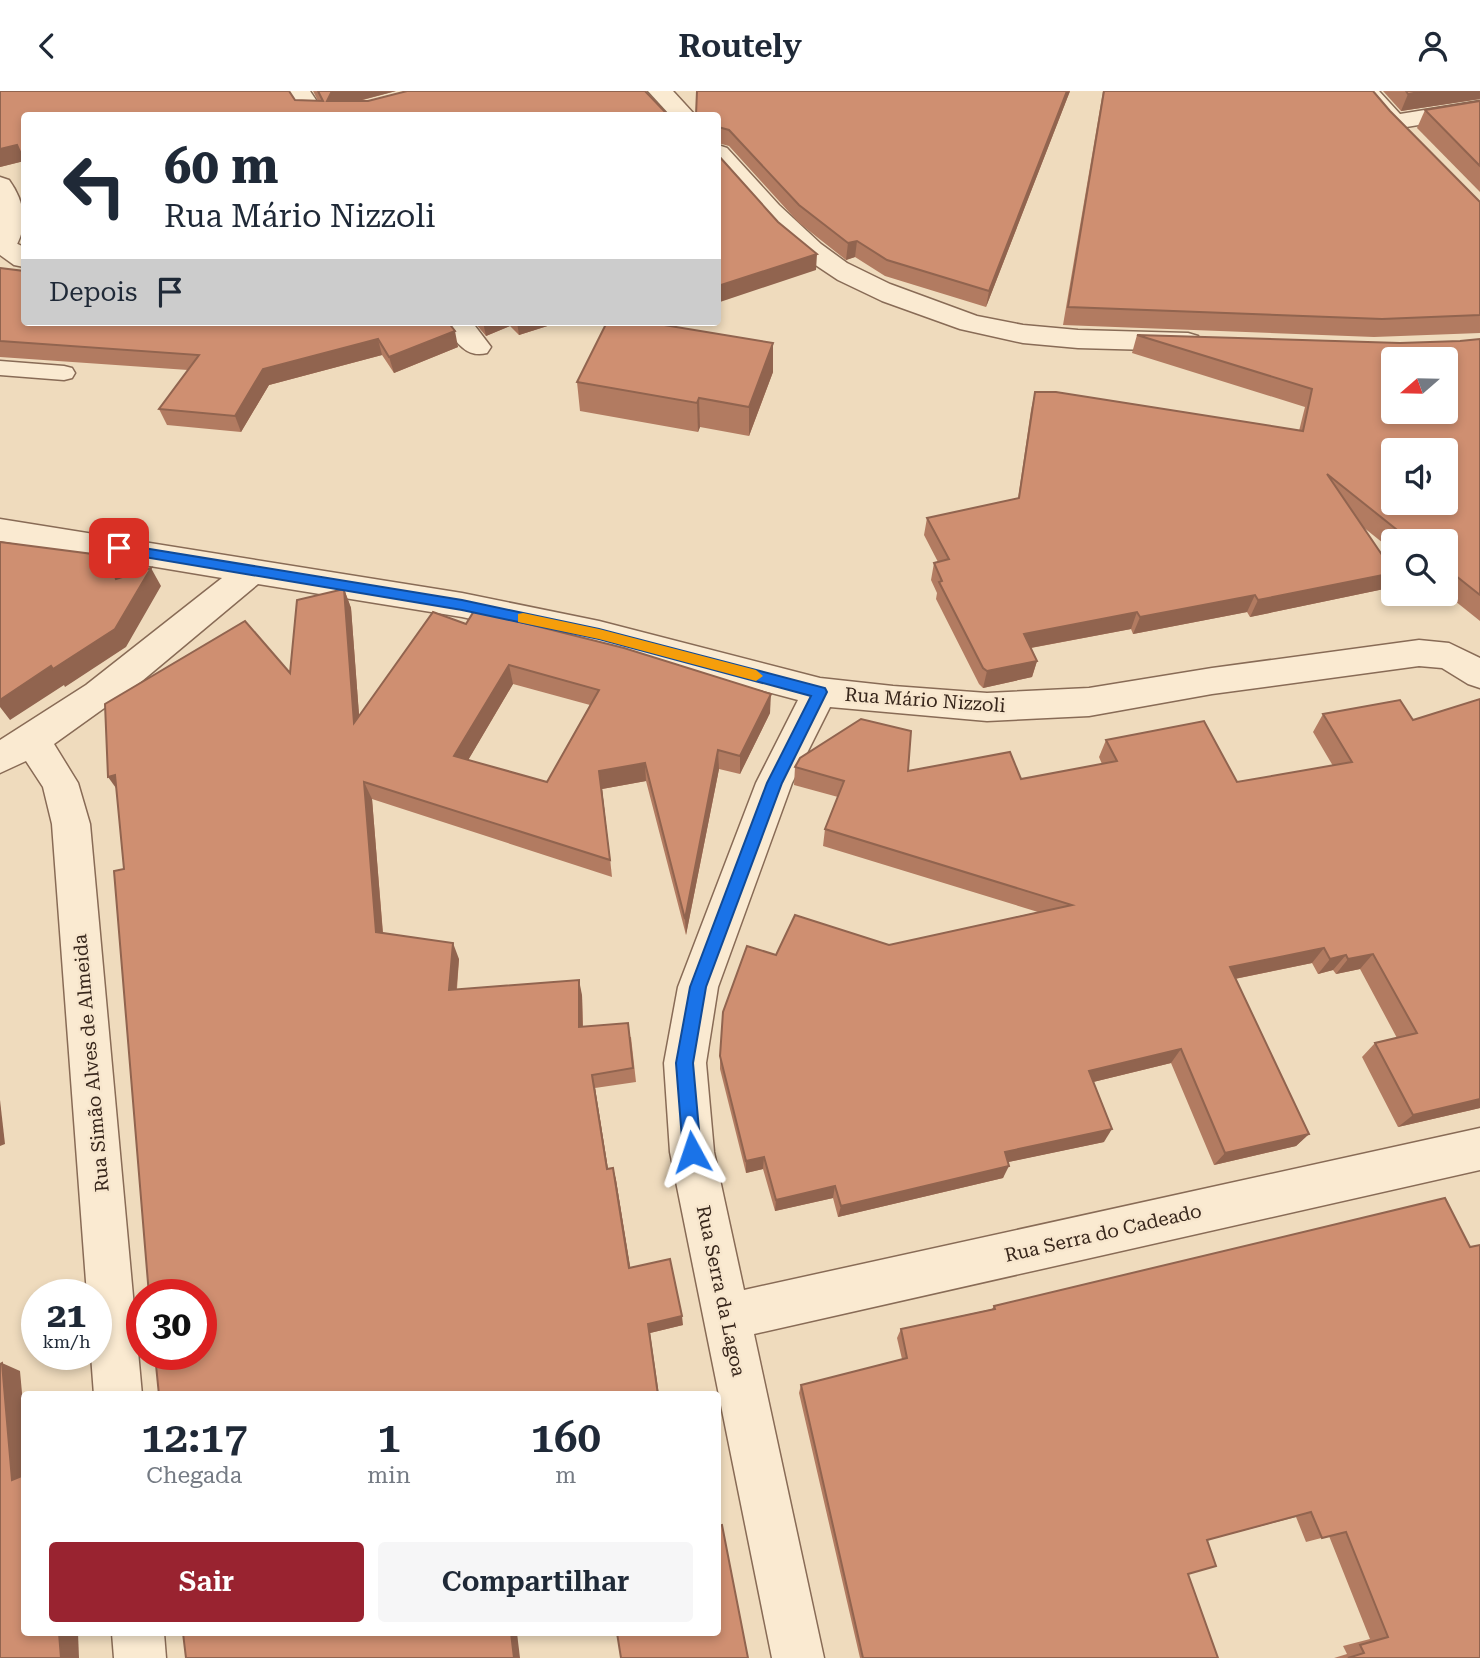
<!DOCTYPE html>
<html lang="pt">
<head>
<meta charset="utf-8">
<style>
  body { margin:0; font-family:"Roboto Serif",serif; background:#f6f6f7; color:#1f2937; height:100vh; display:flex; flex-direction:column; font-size:26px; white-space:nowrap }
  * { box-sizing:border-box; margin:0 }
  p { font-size:23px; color:#747a83 }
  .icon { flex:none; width:38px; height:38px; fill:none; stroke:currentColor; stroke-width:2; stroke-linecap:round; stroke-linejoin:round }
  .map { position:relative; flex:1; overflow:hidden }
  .panel { position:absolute; left:21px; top:1300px; width:700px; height:245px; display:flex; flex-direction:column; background:#fff; border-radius:7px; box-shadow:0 4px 10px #0003 }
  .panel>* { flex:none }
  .top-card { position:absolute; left:21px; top:21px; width:700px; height:214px; border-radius:7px; box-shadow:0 4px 10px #0003; background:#fff; color:#1f2937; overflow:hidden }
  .needle { width:46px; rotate:250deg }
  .controls { position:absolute; left:1381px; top:256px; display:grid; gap:14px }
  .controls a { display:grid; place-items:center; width:77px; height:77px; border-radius:7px; background:#fff; box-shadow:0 4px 10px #0003; font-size:35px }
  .speed { position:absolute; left:21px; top:1188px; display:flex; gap:14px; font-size:35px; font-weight:700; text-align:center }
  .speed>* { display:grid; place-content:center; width:91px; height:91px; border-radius:50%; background:#fff; box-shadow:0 4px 10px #0003; line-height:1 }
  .speed small { font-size:18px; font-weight:400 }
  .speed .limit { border:10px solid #d22; background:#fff; color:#111 }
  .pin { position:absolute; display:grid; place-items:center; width:60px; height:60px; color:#fff; margin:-30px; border-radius:14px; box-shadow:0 4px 10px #0006 }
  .me { position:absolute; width:77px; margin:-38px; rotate:355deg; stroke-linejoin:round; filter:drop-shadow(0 0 5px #0008) }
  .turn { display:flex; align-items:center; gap:24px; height:147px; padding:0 28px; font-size:32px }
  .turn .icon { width:91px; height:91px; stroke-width:2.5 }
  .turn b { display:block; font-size:49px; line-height:60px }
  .then { display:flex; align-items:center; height:66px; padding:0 28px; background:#0003; gap:14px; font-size:26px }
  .eta { display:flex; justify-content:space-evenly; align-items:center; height:119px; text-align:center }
  .eta b { font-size:42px; font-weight:600; line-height:49px }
  .button { display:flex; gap:14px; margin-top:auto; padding:14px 28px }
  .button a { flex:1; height:80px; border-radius:7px; background:#992330; color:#fff; font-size:28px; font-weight:600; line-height:80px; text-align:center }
  .button a+a { background:#f6f6f7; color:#1f2937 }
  header { display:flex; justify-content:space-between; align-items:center; height:91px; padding:0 28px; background:#fff; font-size:32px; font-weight:600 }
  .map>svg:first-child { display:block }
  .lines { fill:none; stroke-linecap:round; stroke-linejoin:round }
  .service-casing { stroke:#886b56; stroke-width:3 }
  .minor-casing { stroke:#886b56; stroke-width:3 }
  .tertiary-casing { stroke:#886b56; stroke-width:3 }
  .service { fill:#faead1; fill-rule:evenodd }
  .minor { fill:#faead1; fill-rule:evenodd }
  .tertiary { fill:#faead1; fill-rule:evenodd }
  .wall { fill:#b27b61; fill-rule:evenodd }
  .shaded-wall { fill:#91644f }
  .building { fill:#cf8f71; stroke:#91644f; stroke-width:2; fill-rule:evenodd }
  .route { fill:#1a73e8; stroke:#114b97; stroke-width:2 }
  .slow { fill:#f59e0b }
  .labels { text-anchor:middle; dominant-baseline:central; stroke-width:5; stroke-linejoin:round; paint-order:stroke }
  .street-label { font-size:19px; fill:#37261b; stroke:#f7e6cd }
</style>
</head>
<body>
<header><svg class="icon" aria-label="back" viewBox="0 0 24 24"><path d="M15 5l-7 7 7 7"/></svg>Routely<svg class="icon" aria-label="person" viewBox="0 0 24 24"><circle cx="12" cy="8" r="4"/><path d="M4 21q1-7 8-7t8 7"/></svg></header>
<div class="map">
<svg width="1480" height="1567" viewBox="0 0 1480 1567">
  <rect width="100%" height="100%" fill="#efdbbd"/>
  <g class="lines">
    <defs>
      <path id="service" d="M 0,270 L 64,275 L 72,277 L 75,282 L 72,287 L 64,289 L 0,284 Z"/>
      <g id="minor">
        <path d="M 286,0 L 310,0 L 326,24 L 302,24 Z"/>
        <path d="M 648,0 L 673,0 L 695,24 L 670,24 Z"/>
        <path d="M 718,54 L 727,57 L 779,114 L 821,153 L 847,172 L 890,193 L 977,225 L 1023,234 L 1078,239 L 1188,242 L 1198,245 L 1202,251 L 1198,257 L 1188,260 L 1078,257 L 1023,252 L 960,238 L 882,210 L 838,189 L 802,165 L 774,139 L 718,77 Z"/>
        <path d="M 3,146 L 24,156 L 24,176 L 14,174 L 0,164 L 0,147 Z"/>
        <path d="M 443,231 L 472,231 L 491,256 L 487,262 C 465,268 454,248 443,231 Z"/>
        <path d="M 0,428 L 462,502 L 599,530 L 820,587 L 893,595 L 987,602 L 1089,597 L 1212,577 L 1419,549 L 1449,552 L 1480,567 L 1480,597 L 1468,593 L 1442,577 L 1419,575 L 1212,603 L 1089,625 L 987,630 L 830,616 L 792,692 L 718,896 L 706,972 L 714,1061 L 744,1199 L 1480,1037 L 1480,1079 L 754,1243 L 824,1567 L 772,1567 L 670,1061 L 664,972 L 678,896 L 756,692 L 798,609 L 599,556 L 462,526 L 258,493 L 142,590 L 54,653 L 78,692 L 90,733 L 142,1304 L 94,1304 L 91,1264 L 96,1264 L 96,1204 L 87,1204 L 52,733 L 43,696 L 26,670 L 0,682 L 0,649 L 86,594 L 222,487 L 0,450 Z"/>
        <path d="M 112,1542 L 164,1542 L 166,1567 L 114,1567 Z"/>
      </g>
      <g id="tertiary">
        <path d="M 1354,0 L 1379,0 L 1400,23 L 1480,10 L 1480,24 L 1394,38 L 1385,36 Z"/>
        <path d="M 0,86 L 9,89 C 25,111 29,136 13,160 L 0,163 Z"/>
      </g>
    </defs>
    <use href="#service" class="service-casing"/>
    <use href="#minor" class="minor-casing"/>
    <use href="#tertiary" class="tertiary-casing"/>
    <use href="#service" class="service"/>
    <use href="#minor" class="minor"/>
    <use href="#tertiary" class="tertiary"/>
  </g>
  <g class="wall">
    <path d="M 0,0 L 318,10 L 313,0 L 396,0 L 359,10 L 645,0 L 24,70 L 0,76 Z"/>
    <path d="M 697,0 L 1070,0 L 986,216 L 885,185 L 855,166 L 846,169 L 798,131 L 729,55 L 718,52 L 718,24 Z"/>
    <path d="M 1103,0 L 1373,0 L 1390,20 L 1480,111 L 1480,242 L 1374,246 L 1063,234 Z"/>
    <path d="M 1383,0 L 1480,0 L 1480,8 L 1401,20 Z"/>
    <path d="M 1480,10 L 1480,101 L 1417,37 L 1425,19 Z"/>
    <path d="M 0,177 L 448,231 L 458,256 L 394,282 L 382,264 L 269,294 L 241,341 L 167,334 L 159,318 L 188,279 L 0,266 Z"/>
    <path d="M 474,231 L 560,231 L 519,244 L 510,235 L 486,245 Z"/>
    <path d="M 607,231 L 675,231 L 665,234 L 773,281 L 749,345 L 700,336 L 698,341 L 580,320 L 577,291 Z"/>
    <path d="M 1137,244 L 1400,252 L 1460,250 L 1480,248 L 1480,530 L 1445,502 L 1446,450 L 1393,450 L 1393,460 L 1363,436 L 1393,480 L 1393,483 L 1384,498 L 1250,526 L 1247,521 L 1133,543 L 1131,538 L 1031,557 L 1037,570 L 1032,586 L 983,597 L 979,593 L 936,508 L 937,502 L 931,489 L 934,472 L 938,471 L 924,444 L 927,427 L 1018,408 L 1031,319 L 1035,301 L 1299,340 L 1305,316 L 1132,262 Z"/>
    <path d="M 344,498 L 351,517 L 359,624 L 466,533 L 770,622 L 740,683 L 719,678 L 686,844 L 646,690 L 602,698 L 612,786 L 372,708 L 383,842 L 459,868 L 457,898 L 582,904 L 583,936 L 631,946 L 636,991 L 595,997 L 608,1078 L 613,1077 L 616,1089 L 630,1176 L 683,1234 L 650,1242 L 124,778 L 290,582 ZM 513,593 L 590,614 L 547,691 L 468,669 Z"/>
    <path d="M 1400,609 L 1480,1017 L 1398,1036 L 1362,966 L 1375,952 L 1397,947 L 1360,878 L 1336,883 L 1333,879 L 1318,883 L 1312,872 L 1235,888 L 1309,1043 L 1296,1055 L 1214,1074 L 1171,972 L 1093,991 L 1104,1051 L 1008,1071 L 1003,1087 L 838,1126 L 833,1107 L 775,1120 L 763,1078 L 746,1082 L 720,978 L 720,965 L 776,864 L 889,854 L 1038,821 L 823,755 L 825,738 L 838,706 L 794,694 L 795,676 L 908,680 L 1021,688 L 1102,673 L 1099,666 L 1106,649 L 1237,691 L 1333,675 L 1313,641 L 1323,623 Z"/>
    <path d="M 1445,1107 L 1480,1567 L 1334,1567 L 1347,1563 L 1343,1555 L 1370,1548 L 1329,1445 L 1306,1451 L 1296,1426 L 1207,1449 L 1188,1483 L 1218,1567 L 860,1567 L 799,1302 L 801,1294 L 902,1268 L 897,1247 L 901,1238 L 992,1218 L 994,1215 Z"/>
  </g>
  <g class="shaded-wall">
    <path d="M 331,0 L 396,0 L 335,16 L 327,10 Z"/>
    <path d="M 1067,0 L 1070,0 L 986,216 L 989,200 Z"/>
    <path d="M 1425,0 L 1480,0 L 1480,8 L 1401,20 L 1408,3 Z"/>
    <path d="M 17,54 L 24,70 L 0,76 L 0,58 Z"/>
    <path d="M 857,150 L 855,166 L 846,169 L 848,152 Z"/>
    <path d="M 817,163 L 816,179 L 720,211 L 720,217 L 718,218 L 718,195 Z"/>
    <path d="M 483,231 L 510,231 L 510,235 L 486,245 Z"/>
    <path d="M 517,231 L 560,231 L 519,244 Z"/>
    <path d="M 622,231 L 675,231 L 615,250 Z"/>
    <path d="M 455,240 L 458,256 L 394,282 L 389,266 Z"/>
    <path d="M 378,248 L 382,264 L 269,294 L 241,341 L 235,325 L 263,278 Z"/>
    <path d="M 773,252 L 773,281 L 749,345 L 749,316 Z"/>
    <path d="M 699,307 L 700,336 L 698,341 L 697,312 Z"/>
    <path d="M 108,465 L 119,484 L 126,507 L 116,488 Z"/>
    <path d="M 151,477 L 161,495 L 126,556 L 65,596 L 64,594 L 10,629 L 0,616 L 0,606 Z"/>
    <path d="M 1393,482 L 1384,498 L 1250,526 L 1258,509 Z"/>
    <path d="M 344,498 L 351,517 L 361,650 L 354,632 Z"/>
    <path d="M 1255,504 L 1247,521 L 1133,543 L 1140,526 Z"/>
    <path d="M 1137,521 L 1131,538 L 1019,559 L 1024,543 Z"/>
    <path d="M 1037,570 L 1032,586 L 983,597 L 987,580 Z"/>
    <path d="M 509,574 L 513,593 L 460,683 L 454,665 Z"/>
    <path d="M 771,603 L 770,622 L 740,683 L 740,665 Z"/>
    <path d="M 718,659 L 719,678 L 686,844 L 685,828 Z"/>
    <path d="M 645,672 L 646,690 L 602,698 L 612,786 L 599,680 Z"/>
    <path d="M 115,684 L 121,704 L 108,686 Z"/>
    <path d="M 364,691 L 372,708 L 384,857 L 376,841 Z"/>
    <path d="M 453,852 L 459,868 L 455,914 L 449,899 Z"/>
    <path d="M 1324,857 L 1312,872 L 1219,891 L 1230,876 Z"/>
    <path d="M 1373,863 L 1360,878 L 1336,883 L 1348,868 Z"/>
    <path d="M 1346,864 L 1333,879 L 1318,883 L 1330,868 Z"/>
    <path d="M 579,889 L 582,904 L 583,951 L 579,936 Z"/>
    <path d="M 1181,958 L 1171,972 L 1081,994 L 1089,980 Z"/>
    <path d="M 592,984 L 595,997 L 610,1091 L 607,1078 Z"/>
    <path d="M 1480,1008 L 1480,1017 L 1398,1036 L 1413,1024 Z"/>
    <path d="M 0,1009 L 5,1053 L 0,1055 Z"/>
    <path d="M 1112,1038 L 1104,1051 L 999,1073 L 1005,1061 Z"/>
    <path d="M 1309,1043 L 1296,1055 L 1214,1074 L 1225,1062 Z"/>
    <path d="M 764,1066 L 763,1078 L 746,1082 L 746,1070 Z"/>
    <path d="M 1009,1075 L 1003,1087 L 838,1126 L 841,1115 Z"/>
    <path d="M 613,1077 L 616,1089 L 632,1187 L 629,1177 Z"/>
    <path d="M 835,1095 L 833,1107 L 775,1120 L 776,1109 Z"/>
    <path d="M 682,1225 L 683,1234 L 650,1242 L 659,1304 L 658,1304 L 648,1233 Z"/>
    <path d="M 2,1272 L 20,1280 L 24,1324 L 24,1392 L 12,1389 Z"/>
    <path d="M 59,1542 L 78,1542 L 79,1567 L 61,1567 Z"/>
    <path d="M 511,1542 L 517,1542 L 520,1567 L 514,1567 Z"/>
  </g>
  <g class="building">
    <path d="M 0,0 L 289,0 L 295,9 L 323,10 L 318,0 L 332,0 L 327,10 L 368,10 L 407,0 L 645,0 L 668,24 L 24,24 L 24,70 L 17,54 L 0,58 Z"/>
    <path d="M 697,0 L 1067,0 L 989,200 L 887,169 L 857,150 L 848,152 L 799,114 L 729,39 L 718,36 L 718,24 L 696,24 Z"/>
    <path d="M 1104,0 L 1373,0 L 1390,20 L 1480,111 L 1480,224 L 1382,228 L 1068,216 Z"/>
    <path d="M 1406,0 L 1425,0 L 1408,3 Z"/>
    <path d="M 1480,10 L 1480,75 L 1425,19 Z"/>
    <path d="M 718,64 L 778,131 L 817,163 L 718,195 Z"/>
    <path d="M 0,177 L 24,180 L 24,231 L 448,231 L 455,240 L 389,266 L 378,248 L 263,278 L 235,325 L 159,318 L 199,264 L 0,250 Z"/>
    <path d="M 607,231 L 646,231 L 773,252 L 749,316 L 699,307 L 697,312 L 577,291 Z"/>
    <path d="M 1137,244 L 1400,252 L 1460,250 L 1480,248 L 1480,504 L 1446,477 L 1446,450 L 1411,450 L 1327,383 L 1393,480 L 1393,482 L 1258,509 L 1255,504 L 1140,526 L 1137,521 L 1024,543 L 1037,570 L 987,580 L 983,577 L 939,491 L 942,490 L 934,472 L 949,468 L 927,427 L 1019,407 L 1035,301 L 1056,301 L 1303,340 L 1312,298 ZM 1393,268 L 1446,268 L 1446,320 L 1393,320 ZM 1393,359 L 1446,359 L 1446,411 L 1393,411 Z"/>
    <path d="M 0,451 L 108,465 L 116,488 L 151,477 L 115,538 L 53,578 L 51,575 L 0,609 Z"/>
    <path d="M 344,498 L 354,632 L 433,521 L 466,533 L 474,520 L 496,525 L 624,557 L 771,603 L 740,665 L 718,659 L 685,828 L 645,672 L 599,680 L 610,769 L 364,691 L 376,841 L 453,852 L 449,899 L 579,889 L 579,936 L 628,932 L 633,977 L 592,984 L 607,1078 L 613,1077 L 629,1177 L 670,1168 L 682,1225 L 648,1233 L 658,1304 L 159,1304 L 155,1264 L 201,1264 L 201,1204 L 149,1204 L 114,780 L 124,778 L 115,684 L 108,686 L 105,613 L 245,530 L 290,582 L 297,509 ZM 509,574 L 599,599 L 547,691 L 454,665 Z"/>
    <path d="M 1480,608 L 1480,1008 L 1413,1024 L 1375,952 L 1417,942 L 1373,863 L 1348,868 L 1346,864 L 1330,868 L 1324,857 L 1230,876 L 1309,1043 L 1225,1062 L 1181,958 L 1089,980 L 1112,1038 L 1005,1061 L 1009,1075 L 841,1115 L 835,1095 L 776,1109 L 764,1066 L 746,1070 L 720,965 L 723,921 L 747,855 L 776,864 L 795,824 L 889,854 L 1072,814 L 825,738 L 844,690 L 795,676 L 800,667 L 861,628 L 911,640 L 908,680 L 1010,661 L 1021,688 L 1117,670 L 1106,649 L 1204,630 L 1237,691 L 1352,671 L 1323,623 L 1400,609 L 1413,629 Z"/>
    <path d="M 1445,1107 L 1470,1156 L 1480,1154 L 1480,1567 L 1348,1567 L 1364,1562 L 1360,1554 L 1388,1546 L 1346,1441 L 1322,1447 L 1311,1421 L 1207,1449 L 1216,1475 L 1188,1483 L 1218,1567 L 863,1567 L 801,1294 L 907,1267 L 901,1238 L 995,1218 L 994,1215 Z"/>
    <path d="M 2,1272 L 12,1389 L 24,1384 L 24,1542 L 59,1542 L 61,1567 L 0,1567 L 0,1273 Z"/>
    <path d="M 722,1434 L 748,1567 L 621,1567 L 617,1542 L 718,1542 L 718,1435 Z"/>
    <path d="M 183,1542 L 511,1542 L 514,1567 L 186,1567 Z"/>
  </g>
  <path class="route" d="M 119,453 L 462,509 L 599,538 L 825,597 L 827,601 L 782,692 L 706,896 L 693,972 L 701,1061 L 699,1067 L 692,1070 L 686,1067 L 683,1061 L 676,972 L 690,896 L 767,692 L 811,605 L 599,548 L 462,519 L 114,461 L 114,454 Z"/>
  <path class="slow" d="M 523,522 L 599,538 L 756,579 L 763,585 L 756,590 L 599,548 L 518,531 L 518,523 Z"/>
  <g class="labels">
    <g class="street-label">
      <text transform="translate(925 609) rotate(4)">Rua Mário Nizzoli</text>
      <text transform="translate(91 972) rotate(-95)">Rua Simão Alves de Almeida</text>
      <text transform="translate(1103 1142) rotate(-13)">Rua Serra do Cadeado</text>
      <text transform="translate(721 1200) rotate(78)">Rua Serra da Lagoa</text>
    </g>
  </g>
</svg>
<div class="controls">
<a><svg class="needle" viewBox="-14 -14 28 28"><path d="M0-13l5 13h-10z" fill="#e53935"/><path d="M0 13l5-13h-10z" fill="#747a83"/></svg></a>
<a><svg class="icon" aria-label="sound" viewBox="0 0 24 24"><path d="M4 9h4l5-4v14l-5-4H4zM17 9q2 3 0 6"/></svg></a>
<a><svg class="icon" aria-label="search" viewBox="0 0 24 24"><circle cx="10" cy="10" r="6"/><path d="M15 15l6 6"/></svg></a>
</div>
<div class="speed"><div>21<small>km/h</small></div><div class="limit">30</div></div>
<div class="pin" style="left:119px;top:457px;background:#d93025"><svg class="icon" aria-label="arrive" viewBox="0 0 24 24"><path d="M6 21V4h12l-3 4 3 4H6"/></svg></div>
<svg class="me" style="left:692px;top:1061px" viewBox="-20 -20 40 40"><path d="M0-17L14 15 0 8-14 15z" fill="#1a73e8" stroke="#fff" stroke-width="4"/></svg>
<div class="top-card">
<div class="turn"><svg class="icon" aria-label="left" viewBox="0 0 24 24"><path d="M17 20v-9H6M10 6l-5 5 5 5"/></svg><div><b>60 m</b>Rua Mário Nizzoli</div></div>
<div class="then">Depois<svg class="icon" aria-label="arrive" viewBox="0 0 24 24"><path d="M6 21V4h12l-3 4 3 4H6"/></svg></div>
</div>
<section class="panel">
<div class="eta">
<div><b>12:17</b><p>Chegada</p></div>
<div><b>1</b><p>min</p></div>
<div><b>160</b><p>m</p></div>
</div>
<div class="button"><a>Sair</a><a>Compartilhar</a></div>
</section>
</div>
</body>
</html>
